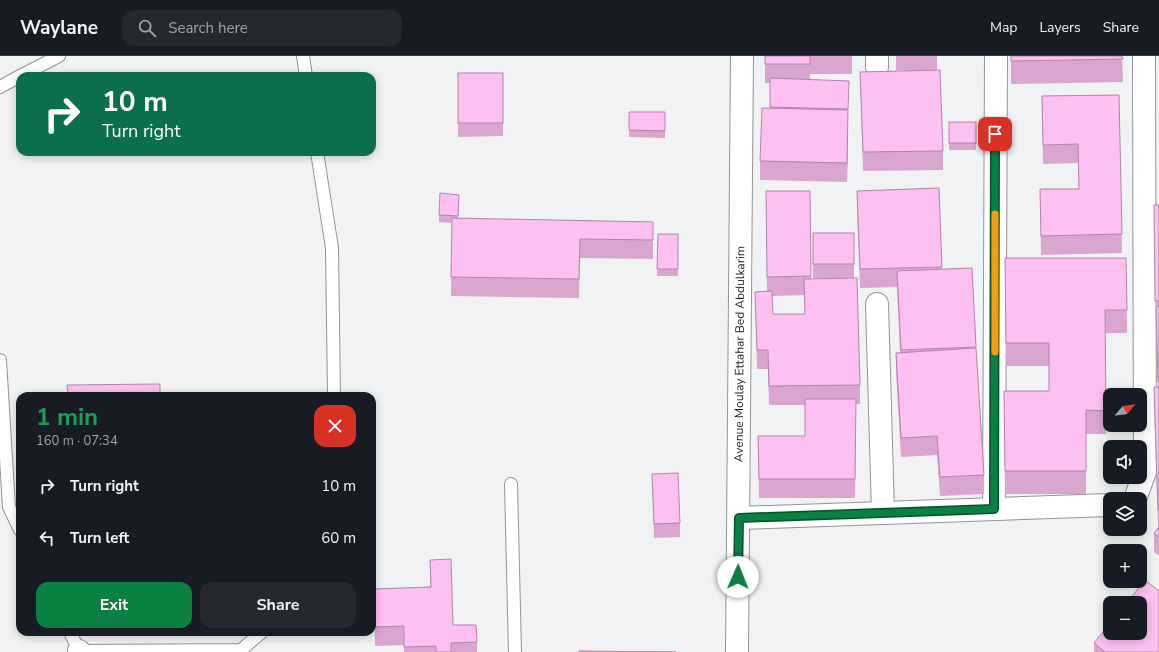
<!DOCTYPE html>
<html lang="en">
<head>
<meta charset="utf-8">
<style>
  body { margin:0; font-family:"Nunito Sans",sans-serif; background:#242831; color:#f1f3f6; height:100vh; display:flex; flex-direction:column; font-size:15px; white-space:nowrap }
  * { box-sizing:border-box; margin:0 }
  p { font-size:13px; color:#9ea1a6 }
  .icon { flex:none; width:22px; height:22px; fill:none; stroke:currentColor; stroke-width:2; stroke-linecap:round; stroke-linejoin:round }
  .map { position:relative; flex:1; overflow:hidden }
  .panel { position:absolute; left:16px; top:336px; width:360px; height:244px; display:flex; flex-direction:column; background:#171b24; border-radius:12px; box-shadow:0 2px 10px #0003 }
  .panel>* { flex:none }
  .guide { position:absolute; left:16px; top:16px; width:360px; height:84px; border-radius:12px; box-shadow:0 2px 10px #0003; background:#0b6e4f; color:#fff; overflow:hidden }
  .needle { width:26px; rotate:61deg }
  .fabs { position:absolute; left:1103px; top:332px; display:grid; gap:8px }
  .fabs a { display:grid; place-items:center; width:44px; height:44px; border-radius:8px; background:#171b24; box-shadow:0 2px 10px #0003; font-size:20px }
  .pin { position:absolute; display:grid; place-items:center; width:34px; height:34px; color:#fff; margin:-17px; border-radius:8px; box-shadow:0 2px 6px #0006 }
  .me { position:absolute; width:44px; margin:-22px; rotate:1deg; stroke-linejoin:round; filter:drop-shadow(0 0 3px #0008) }
  .turn { display:flex; align-items:center; gap:14px; height:84px; padding:0 20px; font-size:18px }
  .turn .icon { width:52px; height:52px; stroke-width:2.5 }
  .turn b { display:block; font-size:28px; line-height:34px }
  .round { display:grid; place-items:center; flex:none; width:42px; height:42px; border-radius:12px; background:#242831 }
  .summary { display:flex; align-items:center; justify-content:space-between; height:68px; padding:0 20px }
  h1 { font-size:24px; font-weight:700; line-height:30px; color:#1e9e55 }
  .action { display:flex; gap:8px; margin-top:auto; padding:8px 20px }
  .action a { flex:1; height:46px; border-radius:12px; background:#0b8043; color:#fff; font-size:16px; font-weight:700; line-height:46px; text-align:center }
  .action a+a { background:#242831; color:#f1f3f6 }
  ul { padding:0; list-style:none }
  li { display:flex; align-items:center; gap:12px; height:52px; padding:0 20px }
  li div { flex:1 }
  li b { display:block; font-size:15px }
  li em { font-style:normal }
  header { display:flex; align-items:center; gap:24px; box-sizing:border-box; height:56px; padding:0 20px; background:#171b24; border-bottom:1px solid #363941 }
  header strong { font-size:19px }
  nav { display:flex; gap:22px; margin-inline-start:auto; font-size:14px }
  .search { width:280px; height:36px; background:#242831; display:flex; align-items:center; gap:10px; box-sizing:border-box; padding:0 14px; border-radius:12px; color:#9ea1a6; font-size:15px }
  .map>svg:first-child { display:block }
  .lines { fill:none; stroke-linecap:round; stroke-linejoin:round }
  .lane-casing { stroke:#929495; stroke-width:14 }
  .street-casing { stroke:#929495; stroke-width:24 }
  .secondary-casing { stroke:#929495; stroke-width:24 }
  .lane { stroke:#fff; stroke-width:12 }
  .street { stroke:#fff; stroke-width:22 }
  .secondary { stroke:#fff; stroke-width:22 }
  .wall { fill:#daa5cf; fill-rule:evenodd }
  .shaded-wall { fill:#b186a9 }
  .building { fill:#fdc0f1; stroke:#b186a9 }
  .route-casing { stroke:#07532c; stroke-width:10 }
  .route { stroke:#0b8043; stroke-width:7 }
  .slow { stroke:#f59e0b; stroke-width:7 }
  .labels { text-anchor:middle; dominant-baseline:central; stroke-width:3; stroke-linejoin:round; paint-order:stroke }
  .street-label { font-size:12px; fill:#1a1a1b; stroke:#fff }
</style>
</head>
<body>
<header>
<strong>Waylane</strong>
<div class="search"><svg class="icon" aria-label="search" viewBox="0 0 24 24"><circle cx="10" cy="10" r="6"/><path d="M15 15l6 6"/></svg>Search here</div>
<nav><a>Map</a><a>Layers</a><a>Share</a></nav>
</header>
<div class="map">
<svg width="1159" height="596" viewBox="0 0 1159 596">
  <rect width="100%" height="100%" fill="#f1f2f4"/>
  <g class="lines">
    <defs>
      <g id="lane">
        <path d="M 303,0 L 306,20"/>
        <path d="M 20,20 L 59,0"/>
        <path d="M 0,31 L 20,20"/>
        <path d="M 317,96 L 332,192 L 334,340"/>
        <path d="M 0,304 L 9,451 L 20,474"/>
        <path d="M 511,428 L 515,596"/>
        <path d="M 70,576 L 79,595 L 241,594 L 262,576"/>
      </g>
      <g id="street">
        <path d="M 877,0 L 877,11"/>
        <path d="M 877,248 L 883,457"/>
        <path d="M 1135,443 L 1145,416 L 1144,0"/>
        <path d="M 994,453 L 996,0"/>
        <path d="M 739,462 L 1110,449"/>
        <path d="M 79,596 L 79,595"/>
      </g>
      <g id="secondary">
        <path id="s1" d="M 737,596 L 742,0"/>
      </g>
    </defs>
    <use href="#lane" class="lane-casing"/>
    <use href="#street" class="street-casing"/>
    <use href="#secondary" class="secondary-casing"/>
    <use href="#lane" class="lane"/>
    <use href="#street" class="street"/>
    <use href="#secondary" class="secondary"/>
  </g>
  <g class="wall">
    <path d="M 765,0 L 852,0 L 852,18 L 810,18 L 810,23 L 848,54 L 847,126 L 760,124 L 760,105 L 770,52 L 770,27 L 765,27 Z"/>
    <path d="M 896,0 L 937,0 L 937,14 L 943,95 L 943,114 L 863,115 L 860,16 L 920,14 L 896,14 Z"/>
    <path d="M 1011,0 L 1122,0 L 1123,26 L 1011,28 Z"/>
    <path d="M 458,17 L 503,17 L 503,80 L 458,81 Z"/>
    <path d="M 1119,39 L 1122,197 L 1041,199 L 1040,133 L 1079,133 L 1078,107 L 1043,108 L 1042,40 Z"/>
    <path d="M 629,56 L 665,56 L 665,82 L 629,81 Z"/>
    <path d="M 949,66 L 976,87 L 976,94 L 949,94 Z"/>
    <path d="M 939,132 L 942,213 L 972,212 L 976,296 L 984,419 L 984,438 L 940,440 L 937,399 L 901,401 L 896,316 L 896,297 L 900,297 L 897,231 L 860,232 L 857,154 L 857,135 Z"/>
    <path d="M 766,135 L 810,135 L 811,223 L 860,329 L 860,348 L 856,348 L 855,442 L 759,442 L 758,380 L 805,380 L 805,349 L 769,349 L 768,313 L 757,313 L 755,236 L 767,235 ZM 804,239 L 805,258 L 773,258 L 772,240 Z"/>
    <path d="M 459,146 L 458,162 L 653,166 L 653,203 L 580,202 L 579,242 L 451,240 L 452,167 L 439,166 L 439,159 Z"/>
    <path d="M 1154,149 L 1159,149 L 1159,500 L 1154,496 L 1154,477 L 1158,472 L 1154,350 L 1154,331 L 1158,331 L 1156,270 Z"/>
    <rect x="813" y="177" width="41" height="45"/>
    <path d="M 658,178 L 678,178 L 678,220 L 657,220 Z"/>
    <path d="M 1005,202 L 1126,202 L 1127,277 L 1105,277 L 1106,378 L 1086,378 L 1086,438 L 1005,438 L 1004,335 L 1049,335 L 1049,310 L 1006,310 Z"/>
    <path d="M 652,418 L 680,467 L 680,481 L 654,482 Z"/>
    <path d="M 430,504 L 453,569 L 477,586 L 477,596 L 404,596 L 404,589 L 375,590 L 374,533 L 430,531 Z"/>
    <path d="M 190,576 L 205,576 L 190,577 Z"/>
    <path d="M 1094,587 L 1159,596 L 1094,596 Z"/>
  </g>
  <path class="shaded-wall" d="M 848,54 L 848,73 L 847,126 L 847,107 Z"/>
  <g class="building">
    <rect x="765" y="0" width="45" height="8"/>
    <path d="M 1011,0 L 1122,0 L 1123,3 L 1011,5 Z"/>
    <path d="M 940,14 L 943,95 L 863,96 L 860,16 Z"/>
    <rect x="458" y="17" width="45" height="50"/>
    <path d="M 770,22 L 849,25 L 848,53 L 770,51 Z"/>
    <path d="M 1119,39 L 1122,178 L 1041,180 L 1040,133 L 1079,133 L 1078,88 L 1043,89 L 1042,40 Z"/>
    <path d="M 762,52 L 848,54 L 847,107 L 760,105 Z"/>
    <path d="M 629,56 L 665,56 L 665,75 L 629,74 Z"/>
    <rect x="949" y="66" width="27" height="21"/>
    <path d="M 939,132 L 942,211 L 860,213 L 857,135 Z"/>
    <path d="M 766,135 L 810,135 L 811,220 L 767,221 Z"/>
    <path d="M 440,137 L 459,139 L 458,160 L 439,159 Z"/>
    <path d="M 1154,149 L 1159,149 L 1159,245 L 1155,245 Z"/>
    <path d="M 452,162 L 653,166 L 653,184 L 580,183 L 579,223 L 451,221 Z"/>
    <rect x="813" y="177" width="41" height="31"/>
    <path d="M 658,178 L 678,178 L 678,213 L 657,213 Z"/>
    <path d="M 1005,202 L 1126,202 L 1127,254 L 1105,254 L 1106,355 L 1086,354 L 1086,415 L 1005,415 L 1004,335 L 1049,335 L 1049,287 L 1006,287 Z"/>
    <path d="M 972,212 L 976,291 L 901,294 L 897,215 Z"/>
    <path d="M 857,222 L 860,329 L 769,330 L 768,294 L 757,294 L 755,236 L 772,235 L 773,258 L 805,258 L 804,223 Z"/>
    <path d="M 1159,250 L 1159,326 L 1158,326 L 1156,251 Z"/>
    <path d="M 976,292 L 984,419 L 940,421 L 937,380 L 901,382 L 896,297 Z"/>
    <path d="M 160,328 L 160,340 L 68,340 L 67,329 Z"/>
    <path d="M 1154,331 L 1159,331 L 1159,454 L 1158,454 Z"/>
    <path d="M 805,343 L 856,343 L 855,423 L 759,423 L 758,380 L 805,380 Z"/>
    <path d="M 678,417 L 680,467 L 654,468 L 652,418 Z"/>
    <path d="M 1158,472 L 1159,472 L 1159,481 L 1154,477 Z"/>
    <path d="M 451,503 L 453,569 L 476,569 L 477,586 L 451,587 L 451,596 L 436,596 L 436,590 L 404,591 L 404,570 L 375,571 L 374,533 L 431,531 L 430,504 Z"/>
    <path d="M 1145,524 L 1159,535 L 1159,596 L 1105,596 L 1094,587 L 1110,567 L 1110,577 L 1140,577 L 1140,547 L 1127,547 Z"/>
    <path d="M 579,595 L 676,596 L 579,596 Z"/>
  </g>
  <g class="lines">
    <defs>
      <path id="route" d="M 738,521 L 739,462 L 994,453 L 995,78"/>
    </defs>
    <use href="#route" class="route-casing"/>
    <use href="#route" class="route"/>
    <path class="slow" d="M 995,296 L 995,158"/>
  </g>
  <g class="labels">
    <g class="street-label">
      <text stroke="none"><textPath href="#s1" startOffset="298">Avenue Moulay Ettahar Bed Abdulkarim</textPath></text>
    </g>
  </g>
</svg>
<div class="fabs">
<a><svg class="needle" viewBox="-14 -14 28 28"><path d="M0-13l5 13h-10z" fill="#e53935"/><path d="M0 13l5-13h-10z" fill="#9ea1a6"/></svg></a>
<a><svg class="icon" aria-label="sound" viewBox="0 0 24 24"><path d="M4 9h4l5-4v14l-5-4H4zM17 9q2 3 0 6"/></svg></a>
<a><svg class="icon" aria-label="layers" viewBox="0 0 24 24"><path d="M12 4l9 5-9 5-9-5zM3 14l9 5 9-5"/></svg></a>
<a>+</a>
<a>−</a>
</div>
<div class="pin" style="left:995px;top:78px;background:#d93025"><svg class="icon" aria-label="arrive" viewBox="0 0 24 24"><path d="M6 21V4h12l-3 4 3 4H6"/></svg></div>
<svg class="me" style="left:738px;top:521px" viewBox="-20 -20 40 40"><circle r="19" fill="#fff"/><path d="M0-13L10 11 0 6-10 11z" fill="#0b8043"/></svg>
<div class="guide">
<div class="turn"><svg class="icon" aria-label="right" viewBox="0 0 24 24"><path d="M7 20v-9h11M14 6l5 5-5 5"/></svg><div><b>10 m</b>Turn right</div></div>
</div>
<section class="panel">
<div class="summary"><div><h1>1 min</h1><p>160 m · 07:34</p></div><a class="round" style="background:#d93025;color:#fff"><svg class="icon" aria-label="close" viewBox="0 0 24 24"><path d="M6 6l12 12M18 6L6 18"/></svg></a></div>
<ul>
<li><svg class="icon" aria-label="right" viewBox="0 0 24 24"><path d="M7 20v-9h11M14 6l5 5-5 5"/></svg><div><b>Turn right</b></div><em>10 m</em></li>
<li><svg class="icon" aria-label="left" viewBox="0 0 24 24"><path d="M17 20v-9H6M10 6l-5 5 5 5"/></svg><div><b>Turn left</b></div><em>60 m</em></li>
</ul>
<div class="action"><a>Exit</a><a>Share</a></div>
</section>
</div>
</body>
</html>
